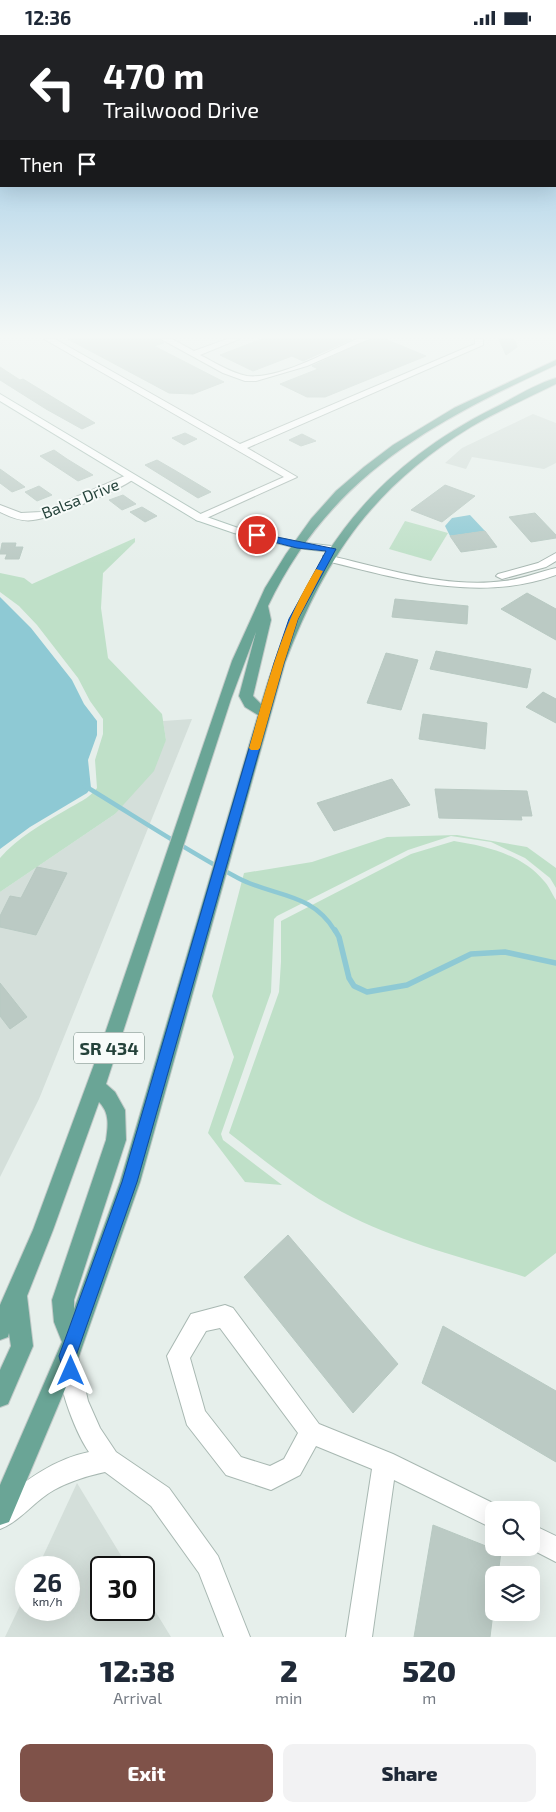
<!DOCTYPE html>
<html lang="en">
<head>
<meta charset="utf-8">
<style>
  body { margin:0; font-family:"Exo 2",sans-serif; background:#f2f2f3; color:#1f2937; height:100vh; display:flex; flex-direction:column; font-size:19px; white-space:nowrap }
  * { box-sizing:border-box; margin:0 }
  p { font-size:16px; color:#747a83 }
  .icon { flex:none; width:28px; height:28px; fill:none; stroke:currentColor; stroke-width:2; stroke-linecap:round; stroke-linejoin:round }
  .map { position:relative; height:1602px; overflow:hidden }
  .sheet { display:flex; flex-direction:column; background:#fff; flex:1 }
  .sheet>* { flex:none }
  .top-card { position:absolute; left:0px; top:0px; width:556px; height:152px; box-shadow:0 5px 20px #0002; background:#202124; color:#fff; overflow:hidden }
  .tools { position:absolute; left:485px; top:1466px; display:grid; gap:10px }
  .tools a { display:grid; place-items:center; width:55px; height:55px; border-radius:10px; background:#fff; box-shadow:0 5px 20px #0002; font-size:25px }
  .speed { position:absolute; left:15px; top:1521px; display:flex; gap:10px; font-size:25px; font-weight:700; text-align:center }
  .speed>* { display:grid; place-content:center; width:65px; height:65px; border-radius:50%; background:#fff; box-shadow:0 5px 20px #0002; line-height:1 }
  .speed small { font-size:12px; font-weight:400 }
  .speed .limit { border:2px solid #111; border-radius:8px; background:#fff; color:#111 }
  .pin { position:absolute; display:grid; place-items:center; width:42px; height:42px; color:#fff; margin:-21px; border:2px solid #fff; border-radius:50%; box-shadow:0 1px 5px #0007 }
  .me { position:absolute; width:55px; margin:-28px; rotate:0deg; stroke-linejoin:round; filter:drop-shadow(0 0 4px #0008) }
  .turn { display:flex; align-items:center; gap:18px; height:105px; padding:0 20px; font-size:22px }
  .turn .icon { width:65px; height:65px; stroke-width:2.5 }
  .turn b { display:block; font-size:35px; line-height:42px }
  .then { display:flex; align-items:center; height:48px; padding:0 20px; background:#0003; gap:10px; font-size:19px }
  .eta { display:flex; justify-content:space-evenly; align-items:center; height:85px; text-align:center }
  .eta b { font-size:30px; font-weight:800; line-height:35px }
  .action { display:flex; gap:10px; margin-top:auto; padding:10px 20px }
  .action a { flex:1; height:58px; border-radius:10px; background:#7f5249; color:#fff; font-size:20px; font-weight:800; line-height:58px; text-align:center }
  .action a+a { background:#f2f2f3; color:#1f2937 }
  .status { display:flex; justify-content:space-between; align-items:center; height:35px; padding:0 25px; background:#fff; direction:ltr }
  .status svg { height:14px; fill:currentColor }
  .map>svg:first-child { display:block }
  .built { fill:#d4dfda }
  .green { fill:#bfe0c8 }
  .water { fill:#8ec9d4 }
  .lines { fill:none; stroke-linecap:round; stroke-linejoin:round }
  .stream-far1 { stroke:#8ec9d4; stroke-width:4.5 }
  .stream { stroke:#8ec9d4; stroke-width:5.5 }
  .building { fill:#bbcac4; stroke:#b8c9c2 }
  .street-casing { stroke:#a8b8b2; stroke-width:2 }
  .secondary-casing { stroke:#a4bbb3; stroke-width:2 }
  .primary-casing { stroke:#c2cac8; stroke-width:2 }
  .street { fill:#fff; fill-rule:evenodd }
  .secondary { fill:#fff; fill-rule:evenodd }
  .primary { fill:#6aa596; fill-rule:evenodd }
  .route { fill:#1a73e8; stroke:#114b97 }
  .slow { fill:#f59e0b }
  .labels { text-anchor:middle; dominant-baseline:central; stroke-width:4; stroke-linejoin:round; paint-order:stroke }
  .far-street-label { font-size:16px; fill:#24423a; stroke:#f7fbf9 }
  .shield { fill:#f7fbf9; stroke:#637a73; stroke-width:1 }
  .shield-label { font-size:18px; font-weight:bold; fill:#24423a }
</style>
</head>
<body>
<div class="status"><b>12:36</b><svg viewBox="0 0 49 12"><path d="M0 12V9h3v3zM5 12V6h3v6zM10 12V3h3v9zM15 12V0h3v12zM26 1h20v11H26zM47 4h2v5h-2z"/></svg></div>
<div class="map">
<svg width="556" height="1602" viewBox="0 0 556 1602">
  <rect width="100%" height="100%" fill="#e6efeb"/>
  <g class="built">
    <path d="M 533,379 L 556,388 L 556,428 L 544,434 L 472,422 L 466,434 L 445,428 L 462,413 Z"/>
    <path d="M 192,684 L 39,1064 L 0,1142 L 0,857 L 115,779 L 166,705 L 163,686 Z"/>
    <path d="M 77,1448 L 128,1532 L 101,1532 L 101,1575 L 144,1575 L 144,1558 L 171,1602 L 5,1602 L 26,1558 L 26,1575 L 69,1575 L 69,1532 L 38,1532 Z"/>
  </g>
  <g class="green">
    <path d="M 405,486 L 448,498 L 431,526 L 389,514 Z"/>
    <path d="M 135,503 L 135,507 L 103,538 L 101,573 L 108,623 L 162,679 L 166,705 L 154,736 L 115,779 L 0,857 L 0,823 C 17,803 43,788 66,775 C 77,768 89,764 97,753 L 95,725 L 103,699 L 103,684 L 90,666 L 78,643 L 37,590 L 19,571 L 0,557 L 0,538 L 24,543 L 32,549 Z"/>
    <path d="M 457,800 L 527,812 L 556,833 L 556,853 L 550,843 L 525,823 L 491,807 L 451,801 L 408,815 L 277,881 L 274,884 L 271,957 L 221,1099 L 223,1105 L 282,1150 L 245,1147 L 208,1098 L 234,1022 L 212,961 L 244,838 L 312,827 L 387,802 Z"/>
    <path d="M 454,806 C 485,811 522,819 544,846 C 549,851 552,859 556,865 L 556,1218 L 525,1242 C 464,1223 399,1207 342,1177 C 301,1156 265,1126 229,1098 L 279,957 L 281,927 L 281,886 L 411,819 Z"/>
  </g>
  <g class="water">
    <path d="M 470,480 L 485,496 L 450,501 L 445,491 L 452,483 Z"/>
    <path d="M 0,562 L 31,593 L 72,645 L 84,669 L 97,686 L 97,700 L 88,725 L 91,753 L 87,758 L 30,792 L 0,814 Z"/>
  </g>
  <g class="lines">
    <path class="stream-far1" d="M 85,751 C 136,782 186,815 238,843 C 274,862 312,857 335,896"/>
    <path class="stream" d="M 335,895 L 339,902 L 349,943 L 354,951 L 367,957 L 407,950 L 471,919 L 505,917 L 556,928"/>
  </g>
  <g class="building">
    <path d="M 68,304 L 159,304 L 164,308 L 154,311 L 224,347 L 193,359 L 169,358 Z"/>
    <path d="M 262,304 L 352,304 L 303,326 L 292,321 L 253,336 L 220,320 Z"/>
    <path d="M 371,304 L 385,304 L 426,321 L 325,362 L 307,362 L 280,349 L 318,334 L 312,331 Z"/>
    <path d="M 499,304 L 514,304 L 517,312 L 506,320 Z"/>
    <path d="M 0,332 L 20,345 L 23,344 L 95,388 L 82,394 L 46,374 L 0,345 Z"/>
    <path d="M 185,398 L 197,404 L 184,410 L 172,403 Z"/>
    <path d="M 302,399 L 316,406 L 301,411 L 289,405 Z"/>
    <path d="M 54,415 L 67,424 L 93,440 L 78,446 L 40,421 Z"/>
    <path d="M 157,425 L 176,436 L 211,457 L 198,463 L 145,430 Z"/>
    <path d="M 0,434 L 14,444 L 25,452 L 12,457 L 0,448 Z"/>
    <path d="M 445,450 L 475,461 L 442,487 L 411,475 Z"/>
    <path d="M 39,451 L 52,460 L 37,466 L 25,457 Z"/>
    <path d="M 123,460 L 136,469 L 122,475 L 109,465 Z"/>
    <path d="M 142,472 L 157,481 L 145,487 L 130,477 Z"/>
    <path d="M 535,478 L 556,500 L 556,503 L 531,507 L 509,482 Z"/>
    <path d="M 485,496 L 497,512 L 461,517 L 450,501 Z"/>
    <path d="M 2,508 L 16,508 L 15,512 L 23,512 L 19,524 L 5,524 L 7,519 L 0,519 Z"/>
    <path d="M 527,558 L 556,574 L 556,605 L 501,574 Z"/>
    <path d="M 395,564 L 468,571 L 467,589 L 392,582 Z"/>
    <path d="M 436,616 L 531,634 L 527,653 L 430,634 Z"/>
    <path d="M 386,618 L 418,625 L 401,675 L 367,668 Z"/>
    <path d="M 543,657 L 556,664 L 556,688 L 526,672 Z"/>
    <path d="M 423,679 L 487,688 L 485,714 L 419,704 Z"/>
    <path d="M 392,744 L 410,770 L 334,796 L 317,768 Z"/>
    <path d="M 435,754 L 527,756 L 532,781 L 521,781 L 522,785 L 439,783 Z"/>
    <path d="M 37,832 L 67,838 L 36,900 L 0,892 L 0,881 L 10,861 L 21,863 Z"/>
    <path d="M 0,948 L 27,982 L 10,994 L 0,981 Z"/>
    <path d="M 288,1200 L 398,1329 L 353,1378 L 244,1242 Z"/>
    <path d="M 443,1291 L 556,1356 L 556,1427 L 422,1348 Z"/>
    <path d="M 433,1490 L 501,1517 L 498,1540 L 494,1540 L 494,1570 L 490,1602 L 414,1602 Z"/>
  </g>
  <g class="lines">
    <defs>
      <g id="street">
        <path d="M 44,304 L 55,304 L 240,409 L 470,311 L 475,309 L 475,304 L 483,304 L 483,310 L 247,413 L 297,442 L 200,486 L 196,485 L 196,481 L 284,442 Z"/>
        <path d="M 161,304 L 172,304 L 194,316 L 227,304 L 239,304 L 200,320 C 214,327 231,338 247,341 C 278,345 328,316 357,304 L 369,304 L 307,331 L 256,346 L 245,346 L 223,338 Z"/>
        <path d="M 127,440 L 136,442 C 124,454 52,483 33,485 C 22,487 10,482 0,477 L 0,470 L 21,478 L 41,477 Z"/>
        <path d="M 556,518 L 556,526 L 546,532 L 502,544 L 496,541 L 498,539 L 538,528 Z"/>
        <path d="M 327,520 C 383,533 446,554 504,546 C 523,544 538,537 556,533 L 556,540 C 480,568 399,544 323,525 L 323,521 Z"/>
        <path d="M 225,1270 L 233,1273 L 319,1389 L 393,1419 L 503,1473 L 503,1475 L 494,1475 L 494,1494 L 394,1445 L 372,1602 L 346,1602 L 372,1434 L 316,1411 L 300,1440 L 271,1455 L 226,1440 L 187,1390 L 167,1321 L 191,1279 ZM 220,1293 L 298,1398 L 284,1424 L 270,1431 L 241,1422 L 205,1376 L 190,1323 L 206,1296 Z"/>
        <path d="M 68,1310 L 76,1313 L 88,1366 L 100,1393 L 116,1417 L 169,1453 L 218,1521 L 250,1602 L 224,1602 L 199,1538 L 151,1471 L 105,1437 C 87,1441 70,1446 54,1455 C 34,1466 21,1486 0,1494 L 0,1466 C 27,1445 54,1424 89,1417 C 75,1397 51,1336 60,1313 Z"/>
        <path d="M 531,1489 L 556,1501 L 556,1527 L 527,1512 L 531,1512 Z"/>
      </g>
      <path id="secondary" d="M 0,359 L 204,481 L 241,494 L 297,507 L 331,511 L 336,514 L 331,517 L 297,513 L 234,498 L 196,485 L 0,366 Z"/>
      <path id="primary" d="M 556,325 L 556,330 C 431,388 330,441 268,571 L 271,585 L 253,661 L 261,669 C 301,533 364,438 494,373 C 514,363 535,349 556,343 L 556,349 C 528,363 498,376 471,392 C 373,452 325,522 285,628 L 140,1147 L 79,1321 L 9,1487 L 0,1490 L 0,1450 L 62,1307 L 54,1287 L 52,1265 L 106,1105 C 108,1091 110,1078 99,1067 L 53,1195 L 27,1261 L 33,1311 L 8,1369 L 0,1372 L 0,1335 L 11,1311 L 9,1298 L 8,1302 L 0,1305 L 0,1270 L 33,1195 L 99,1016 L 232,626 L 265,553 L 286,519 L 311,484 L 336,456 L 364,432 L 393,410 L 454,373 ZM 256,597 L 239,661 L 245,672 L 258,680 L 120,1147 L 74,1274 L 74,1265 L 126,1105 L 125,1075 L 115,1057 L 106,1049 L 231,664 Z"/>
    </defs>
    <use href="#street" class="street-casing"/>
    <use href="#secondary" class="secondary-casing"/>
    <use href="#primary" class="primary-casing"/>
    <use href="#street" class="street"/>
    <use href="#secondary" class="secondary"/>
    <use href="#primary" class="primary"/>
  </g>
  <linearGradient id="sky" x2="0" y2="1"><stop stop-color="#84bce0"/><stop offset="0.57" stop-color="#f4f8f6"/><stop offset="1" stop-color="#f4f8f6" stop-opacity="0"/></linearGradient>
  <rect width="556" height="529" fill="url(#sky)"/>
  <path class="route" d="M 257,498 L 336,514 L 298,584 L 284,628 L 137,1147 L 76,1321 L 79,1336 L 77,1343 L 71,1345 L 65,1343 L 59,1321 L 122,1147 L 274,628 L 289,584 L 326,516 L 297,513 L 254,502 L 254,498 Z"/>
  <path class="slow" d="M 316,534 L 323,536 L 298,584 L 284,628 L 260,713 L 258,715 L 251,715 L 249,713 C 267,651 282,589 316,534 Z"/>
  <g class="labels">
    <g class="far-street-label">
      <text transform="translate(80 463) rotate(-22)">Balsa Drive</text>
    </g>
    <rect class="shield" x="74" y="997.5" width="70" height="31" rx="4"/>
    <g class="shield-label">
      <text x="109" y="1013">SR 434</text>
    </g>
  </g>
</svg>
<div class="tools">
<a><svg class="icon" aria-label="search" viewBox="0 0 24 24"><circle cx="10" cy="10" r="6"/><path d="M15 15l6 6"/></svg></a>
<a><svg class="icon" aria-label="layers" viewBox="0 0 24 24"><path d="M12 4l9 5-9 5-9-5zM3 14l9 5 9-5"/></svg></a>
</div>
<div class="speed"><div>26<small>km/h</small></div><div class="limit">30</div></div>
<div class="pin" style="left:257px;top:500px;background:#d93025"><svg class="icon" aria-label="arrive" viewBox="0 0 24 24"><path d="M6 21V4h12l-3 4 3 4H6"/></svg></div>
<svg class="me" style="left:71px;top:1336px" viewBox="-20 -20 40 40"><path d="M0-17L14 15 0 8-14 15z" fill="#1a73e8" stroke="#fff" stroke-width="4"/></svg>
<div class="top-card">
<div class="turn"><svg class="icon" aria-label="left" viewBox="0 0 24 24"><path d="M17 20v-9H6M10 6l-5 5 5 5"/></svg><div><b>470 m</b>Trailwood Drive</div></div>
<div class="then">Then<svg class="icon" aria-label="arrive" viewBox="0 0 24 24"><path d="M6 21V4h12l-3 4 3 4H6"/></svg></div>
</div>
</div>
<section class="sheet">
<div class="eta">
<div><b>12:38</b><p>Arrival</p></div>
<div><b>2</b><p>min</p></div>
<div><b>520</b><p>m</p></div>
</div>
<div class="action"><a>Exit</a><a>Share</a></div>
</section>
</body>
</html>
